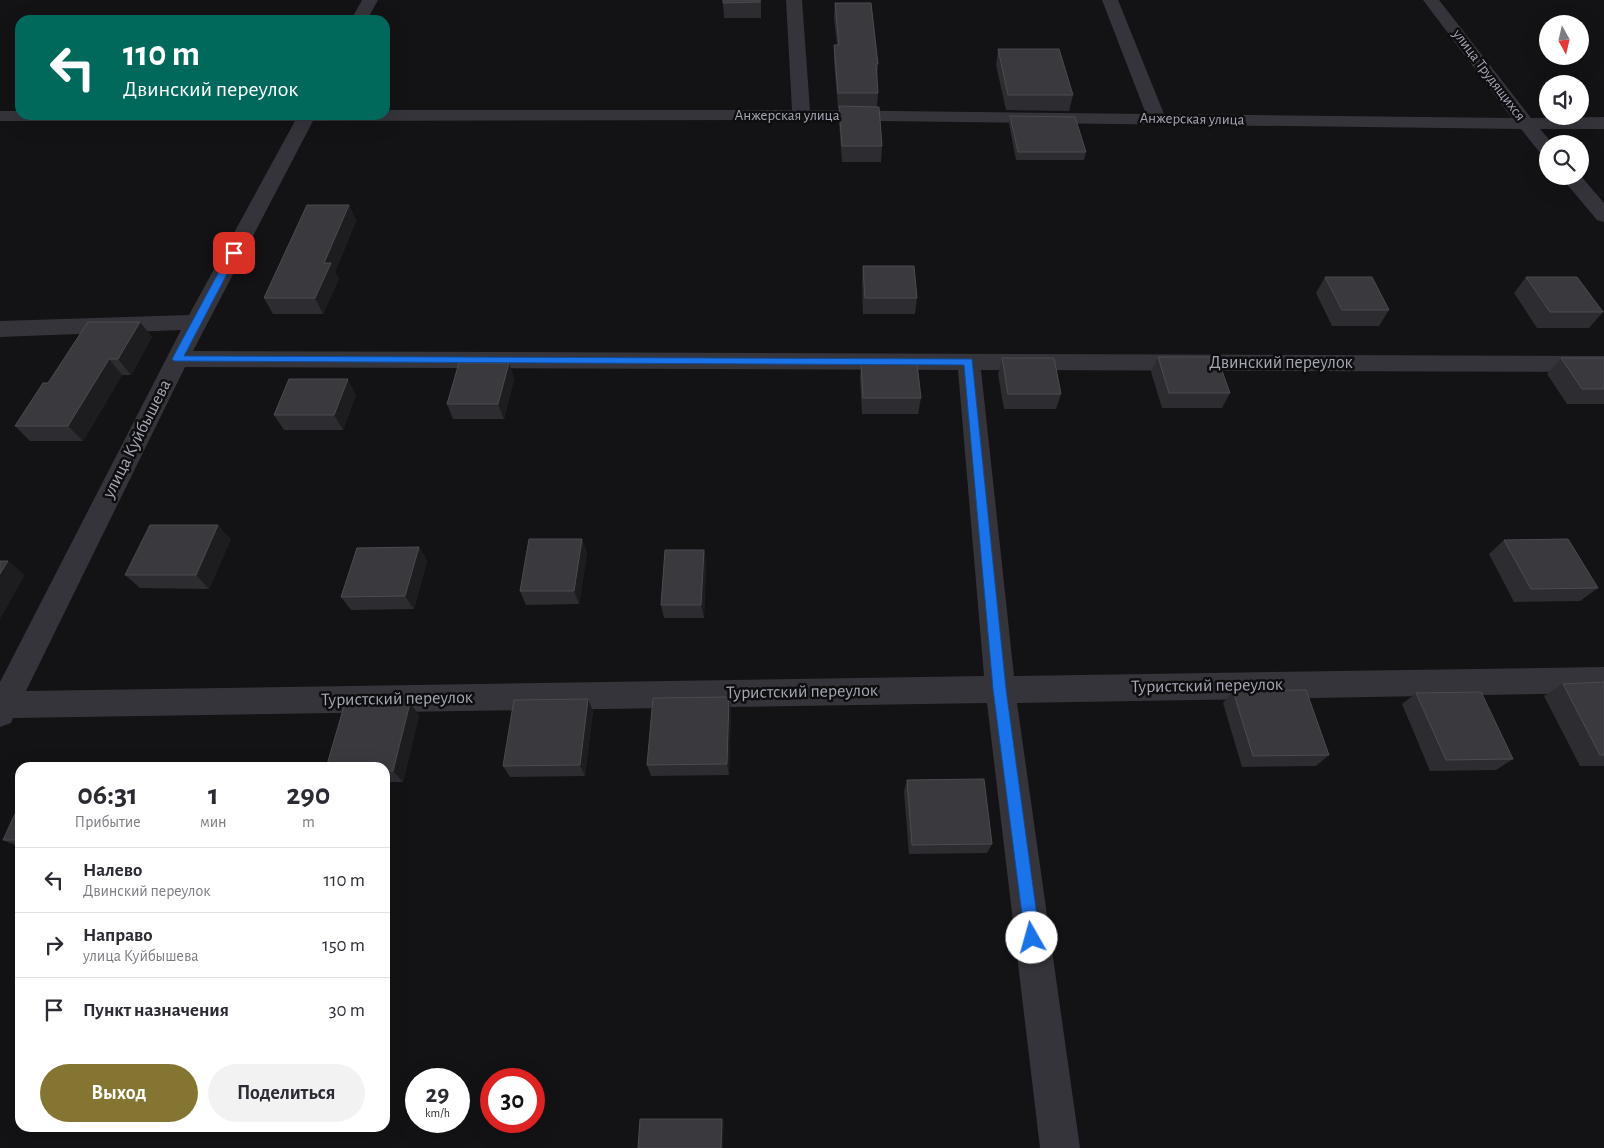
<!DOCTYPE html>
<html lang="ru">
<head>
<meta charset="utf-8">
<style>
  body { margin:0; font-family:"Alegreya Sans",sans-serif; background:#f2f2f3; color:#2b2b33; height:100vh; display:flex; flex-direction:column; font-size:19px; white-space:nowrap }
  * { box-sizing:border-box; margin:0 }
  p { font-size:16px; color:#7c7c81 }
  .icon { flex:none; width:28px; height:28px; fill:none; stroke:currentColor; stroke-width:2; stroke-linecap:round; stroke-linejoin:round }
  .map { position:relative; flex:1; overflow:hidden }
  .panel { position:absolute; left:15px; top:762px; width:375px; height:370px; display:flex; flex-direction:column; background:#fff; border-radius:15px; box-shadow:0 5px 20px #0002 }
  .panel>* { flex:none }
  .hud { position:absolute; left:15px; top:15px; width:375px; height:105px; border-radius:15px; box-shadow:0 5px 20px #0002; background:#00695c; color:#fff; overflow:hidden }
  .needle { width:32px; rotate:172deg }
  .fabs { position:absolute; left:1539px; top:15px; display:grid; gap:10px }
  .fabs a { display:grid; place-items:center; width:50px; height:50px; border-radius:50%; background:#fff; box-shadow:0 5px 20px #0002; font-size:25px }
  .speed { position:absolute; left:405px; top:1068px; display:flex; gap:10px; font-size:25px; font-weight:700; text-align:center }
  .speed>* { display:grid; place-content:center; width:65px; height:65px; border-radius:50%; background:#fff; box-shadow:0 5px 20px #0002; line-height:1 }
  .speed small { font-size:12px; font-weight:400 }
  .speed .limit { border:8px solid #d22; background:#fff; color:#111 }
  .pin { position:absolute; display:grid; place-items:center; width:42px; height:42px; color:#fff; margin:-21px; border-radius:10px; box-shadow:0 2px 8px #0006 }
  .me { position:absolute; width:55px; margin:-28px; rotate:353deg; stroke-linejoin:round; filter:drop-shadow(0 0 4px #0008) }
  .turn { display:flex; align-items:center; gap:18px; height:105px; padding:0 25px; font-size:22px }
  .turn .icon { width:65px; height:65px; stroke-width:2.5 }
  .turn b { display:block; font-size:35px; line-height:42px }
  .eta { display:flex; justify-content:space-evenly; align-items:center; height:85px; text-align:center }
  .eta b { font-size:30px; font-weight:700; line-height:35px }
  .button { display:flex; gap:10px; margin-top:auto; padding:10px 25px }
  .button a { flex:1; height:58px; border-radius:30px; background:#847632; color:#fff; font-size:20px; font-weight:700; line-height:58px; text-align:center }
  .button a+a { background:#f2f2f3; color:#2b2b33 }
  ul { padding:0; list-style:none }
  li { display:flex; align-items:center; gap:15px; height:65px; padding:0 25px; border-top:1px solid #e1e1e2 }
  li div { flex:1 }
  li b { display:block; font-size:19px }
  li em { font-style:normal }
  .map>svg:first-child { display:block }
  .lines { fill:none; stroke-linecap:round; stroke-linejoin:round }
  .minor { fill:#34343a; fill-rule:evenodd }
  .wall { fill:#2d2c30 }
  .shaded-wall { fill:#1d1d1f }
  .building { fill:#3a393e; stroke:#4b4b51 }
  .route { fill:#1a73e8; stroke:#114b97 }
  .labels { text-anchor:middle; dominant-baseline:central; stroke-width:5; stroke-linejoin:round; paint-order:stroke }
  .far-street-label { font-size:15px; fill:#a5a7b5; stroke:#0e0e10 }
  .street-label { font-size:18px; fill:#a5a7b5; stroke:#0e0e10 }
</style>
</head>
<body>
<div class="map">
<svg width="1604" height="1148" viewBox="0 0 1604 1148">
  <rect width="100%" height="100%" fill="#131315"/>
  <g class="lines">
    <g class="minor">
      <path d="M 362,0 L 378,0 L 367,20 L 351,20 Z"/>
      <path d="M 786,0 L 802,0 L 810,110 L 1146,114 L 1102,0 L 1118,0 L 1164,114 L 1512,118 L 1423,0 L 1439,0 L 1531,118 L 1604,117 L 1604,129 L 1540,129 L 1553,144 L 1548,144 L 1548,156 L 1541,154 L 1521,129 L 801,120 L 313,121 L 193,351 L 1604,356 L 1604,372 L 981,370 L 1014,676 L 1604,667 L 1604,693 L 1017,703 L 1080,1148 L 1040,1148 L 987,703 L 13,718 L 11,723 L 0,727 L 0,682 L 181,330 L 0,337 L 0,321 L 189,315 L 295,121 L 0,121 L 0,111 L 20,111 L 20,115 L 385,115 L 385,110 L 792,110 ZM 185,367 L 958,370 L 984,676 L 26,691 Z"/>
      <path d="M 1580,175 L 1604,203 L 1604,222 L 1597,220 L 1560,176 Z"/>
    </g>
  </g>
  <g class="wall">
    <path d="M 761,0 L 761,18 L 724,18 L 723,3 Z"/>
    <path d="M 835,3 L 878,64 L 877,80 L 878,93 L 877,107 L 882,146 L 881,162 L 842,162 L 839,122 L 839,108 L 838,108 L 834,61 L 834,45 L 837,45 L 834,19 Z"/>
    <path d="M 998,49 L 1073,95 L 1069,111 L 1006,110 L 996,65 Z"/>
    <path d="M 1010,116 L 1086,152 L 1084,160 L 1016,160 L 1009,124 Z"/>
    <path d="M 349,205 L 356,221 L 335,272 L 339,279 L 323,314 L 273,314 L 264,298 Z"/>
    <path d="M 863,266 L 917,298 L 915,314 L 863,314 L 862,282 Z"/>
    <path d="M 1325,277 L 1389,310 L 1379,326 L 1332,326 L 1316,293 Z"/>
    <path d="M 1526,277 L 1603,312 L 1589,328 L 1537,328 L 1514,293 Z"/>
    <path d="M 140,322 L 152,337 L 131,375 L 122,375 L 83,441 L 30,441 L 15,426 Z"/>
    <path d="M 1158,357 L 1230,393 L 1222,408 L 1162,408 L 1151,372 Z"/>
    <path d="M 1002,358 L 1061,394 L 1056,409 L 1004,409 L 998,374 Z"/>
    <path d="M 1561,358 L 1604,358 L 1604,404 L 1567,404 L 1547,374 Z"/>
    <path d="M 509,363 L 514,379 L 504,419 L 453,419 L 447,404 Z"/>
    <path d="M 861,364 L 921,398 L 918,414 L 862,414 L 860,379 Z"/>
    <path d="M 356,395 L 343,430 L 284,430 L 274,415 Z"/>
    <path d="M 231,539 L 209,589 L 140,588 L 125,575 Z"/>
    <path d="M 582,539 L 587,553 L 579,604 L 526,605 L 520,591 Z"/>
    <path d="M 1504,540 L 1598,588 L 1580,601 L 1514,602 L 1489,554 Z"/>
    <path d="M 419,547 L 427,561 L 414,609 L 351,610 L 341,597 Z"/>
    <path d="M 704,550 L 706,563 L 704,618 L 664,618 L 661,605 Z"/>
    <path d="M 1604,682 L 1604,766 L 1580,766 L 1544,696 L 1563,684 Z"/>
    <path d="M 1233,691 L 1329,755 L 1316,766 L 1242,767 L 1223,703 Z"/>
    <path d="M 1416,693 L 1513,759 L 1496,770 L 1430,771 L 1402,704 Z"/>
    <path d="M 731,709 L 729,775 L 651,776 L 647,765 Z"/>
    <path d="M 593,711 L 585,776 L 510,777 L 503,766 Z"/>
    <path d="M 419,715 L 403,782 L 385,782 L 385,768 Z"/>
    <path d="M 907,780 L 992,844 L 987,853 L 909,854 L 904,791 Z"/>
    <path d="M 20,803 L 20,847 L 3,840 Z"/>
  </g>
  <g class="shaded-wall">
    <path d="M 349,205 L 356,221 L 335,272 L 339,279 L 323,314 L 315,298 L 324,263 Z"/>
    <path d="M 140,322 L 152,337 L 131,375 L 118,359 Z"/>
    <path d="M 109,359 L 122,375 L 83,441 L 68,426 Z"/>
    <path d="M 509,363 L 514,379 L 504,419 L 498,404 Z"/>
    <path d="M 348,379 L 356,395 L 343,430 L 334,415 Z"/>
    <path d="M 218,525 L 231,539 L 209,589 L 196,575 Z"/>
    <path d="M 582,539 L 587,553 L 579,604 L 574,591 Z"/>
    <path d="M 419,547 L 427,561 L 414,609 L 405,596 Z"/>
    <path d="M 704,550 L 706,563 L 704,618 L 701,605 Z"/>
    <path d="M 8,561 L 25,575 L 0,619 L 0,574 Z"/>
    <path d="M 729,697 L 731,709 L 729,775 L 727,764 Z"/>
    <path d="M 588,699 L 593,711 L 585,776 L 580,765 Z"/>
    <path d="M 410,703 L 419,715 L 403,782 L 393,771 Z"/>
    <path d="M 114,764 L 120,768 L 112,768 Z"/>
    <path d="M 722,1119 L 724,1122 L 723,1148 L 721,1148 Z"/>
  </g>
  <g class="building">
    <path d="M 723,0 L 760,0 L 760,2 L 723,3 Z"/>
    <path d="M 835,3 L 871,3 L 878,64 L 876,64 L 878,93 L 838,93 L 834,45 L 839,45 Z"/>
    <path d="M 998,49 L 1059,49 L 1073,95 L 1008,95 Z"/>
    <path d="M 839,106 L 879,107 L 882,146 L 842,146 Z"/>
    <path d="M 1010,116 L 1075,117 L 1086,152 L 1018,152 Z"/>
    <path d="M 307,205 L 349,205 L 324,263 L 331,263 L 315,298 L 264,298 Z"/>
    <path d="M 863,266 L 914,266 L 917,298 L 865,298 Z"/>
    <path d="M 1325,277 L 1372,277 L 1389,310 L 1342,310 Z"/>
    <path d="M 1526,277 L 1577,277 L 1603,312 L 1550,312 Z"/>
    <path d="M 88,322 L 140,322 L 118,359 L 109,359 L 68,426 L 15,426 L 43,383 L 48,383 Z"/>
    <path d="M 1158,357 L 1217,357 L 1230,393 L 1169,393 Z"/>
    <path d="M 1002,358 L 1054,358 L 1061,394 L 1008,394 Z"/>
    <path d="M 1561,358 L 1604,358 L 1604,389 L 1582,389 Z"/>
    <path d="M 459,363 L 509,363 L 498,404 L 447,404 Z"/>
    <path d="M 861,364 L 917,364 L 921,398 L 863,398 Z"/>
    <path d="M 289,379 L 348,379 L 334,415 L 274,415 Z"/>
    <path d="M 150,525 L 218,525 L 196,575 L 125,575 Z"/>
    <path d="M 529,539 L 582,539 L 574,591 L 520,591 Z"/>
    <path d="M 1568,539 L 1598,588 L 1531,589 L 1504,540 Z"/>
    <path d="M 419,547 L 405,596 L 341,597 L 357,548 Z"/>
    <path d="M 665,550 L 704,550 L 701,605 L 661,605 Z"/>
    <path d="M 0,561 L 8,561 L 0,574 Z"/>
    <path d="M 1604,682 L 1604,755 L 1600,755 L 1563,684 Z"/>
    <path d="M 1306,690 L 1329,755 L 1253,756 L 1233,691 Z"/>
    <path d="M 1481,692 L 1513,759 L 1446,760 L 1416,693 Z"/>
    <path d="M 729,697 L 727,764 L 647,765 L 653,698 Z"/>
    <path d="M 588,699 L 580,765 L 503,766 L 514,700 Z"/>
    <path d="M 345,703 L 410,703 L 393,771 L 385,771 L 385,768 L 326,768 Z"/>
    <path d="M 114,764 L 112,768 L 37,768 L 37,766 Z"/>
    <path d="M 984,779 L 992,844 L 912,845 L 907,780 Z"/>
    <path d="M 20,803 L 20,840 L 3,840 Z"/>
    <path d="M 640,1119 L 722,1119 L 721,1148 L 638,1148 Z"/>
  </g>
  <path class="route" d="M 234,250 L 238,253 L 184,356 L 972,359 L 1006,689 L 1040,938 L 1038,943 L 1032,945 L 1027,943 L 1025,938 L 993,689 L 964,365 L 174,361 L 172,359 L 229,253 Z"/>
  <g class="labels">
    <g class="far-street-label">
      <text transform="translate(1489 75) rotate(53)">улица Трудящихся</text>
      <text x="787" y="115">Анжерская улица</text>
      <text transform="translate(1192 119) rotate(1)">Анжерская улица</text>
    </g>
    <g class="street-label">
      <text x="1281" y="363">Двинский переулок</text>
      <text transform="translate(137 439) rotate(-63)">улица Куйбышева</text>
      <text transform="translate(1207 686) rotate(-1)">Туристский переулок</text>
      <text transform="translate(802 692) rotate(-1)">Туристский переулок</text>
      <text transform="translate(397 699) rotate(-1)">Туристский переулок</text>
    </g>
  </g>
</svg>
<div class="fabs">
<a><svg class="needle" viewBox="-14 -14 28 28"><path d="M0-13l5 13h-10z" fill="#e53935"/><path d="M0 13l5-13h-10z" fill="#7c7c81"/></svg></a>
<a><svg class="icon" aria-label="sound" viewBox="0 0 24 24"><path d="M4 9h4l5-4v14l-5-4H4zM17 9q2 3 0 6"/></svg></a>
<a><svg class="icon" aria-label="search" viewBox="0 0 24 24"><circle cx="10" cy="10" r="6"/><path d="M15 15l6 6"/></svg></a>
</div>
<div class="speed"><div>29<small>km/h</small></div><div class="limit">30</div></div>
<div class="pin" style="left:234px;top:253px;background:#d93025"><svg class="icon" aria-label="arrive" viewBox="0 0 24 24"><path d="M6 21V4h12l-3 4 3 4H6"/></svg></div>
<svg class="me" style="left:1032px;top:938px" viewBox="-20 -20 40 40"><circle r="19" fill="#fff"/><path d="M0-13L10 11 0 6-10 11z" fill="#1a73e8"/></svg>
<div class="hud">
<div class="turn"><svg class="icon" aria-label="left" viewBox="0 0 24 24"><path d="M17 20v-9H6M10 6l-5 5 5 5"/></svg><div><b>110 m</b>Двинский переулок</div></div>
</div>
<section class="panel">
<div class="eta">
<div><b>06:31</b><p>Прибытие</p></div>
<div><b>1</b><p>мин</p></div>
<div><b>290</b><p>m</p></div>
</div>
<ul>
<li><svg class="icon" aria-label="left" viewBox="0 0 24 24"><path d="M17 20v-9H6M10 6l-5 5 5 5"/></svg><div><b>Налево</b><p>Двинский переулок</p></div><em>110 m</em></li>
<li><svg class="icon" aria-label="right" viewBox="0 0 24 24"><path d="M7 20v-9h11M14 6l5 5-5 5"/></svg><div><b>Направо</b><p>улица Куйбышева</p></div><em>150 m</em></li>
<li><svg class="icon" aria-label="arrive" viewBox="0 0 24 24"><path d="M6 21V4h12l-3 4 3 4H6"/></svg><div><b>Пункт назначения</b></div><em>30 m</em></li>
</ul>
<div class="button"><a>Выход</a><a>Поделиться</a></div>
</section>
</div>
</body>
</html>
